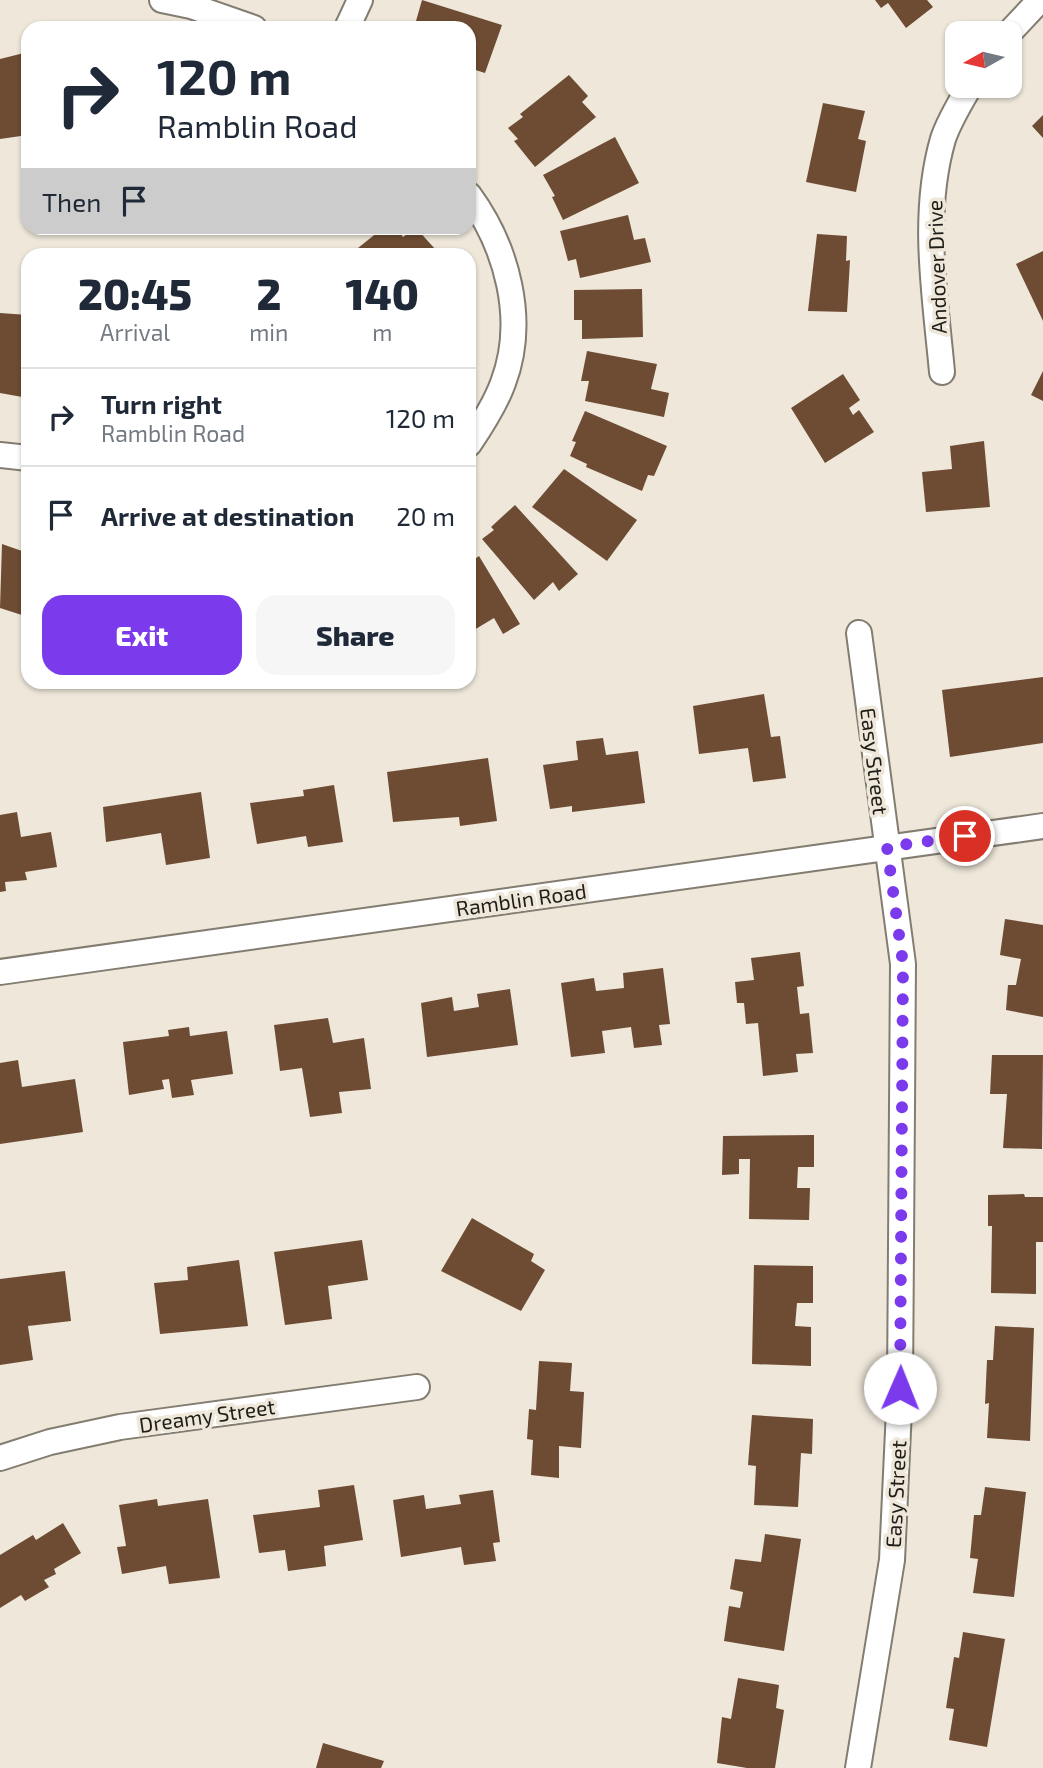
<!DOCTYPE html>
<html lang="en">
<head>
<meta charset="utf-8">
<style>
  body { margin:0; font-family:"Exo 2",sans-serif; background:#f6f6f7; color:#1f2937; height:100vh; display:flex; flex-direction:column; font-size:26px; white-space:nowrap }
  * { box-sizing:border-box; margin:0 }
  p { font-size:23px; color:#747a83 }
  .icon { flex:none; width:38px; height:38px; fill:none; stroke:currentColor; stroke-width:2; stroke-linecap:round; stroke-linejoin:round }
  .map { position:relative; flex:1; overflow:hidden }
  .drawer { position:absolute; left:21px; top:248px; width:455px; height:441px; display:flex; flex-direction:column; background:#fff; border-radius:21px; box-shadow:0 2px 5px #0004 }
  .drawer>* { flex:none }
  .hud { position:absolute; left:21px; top:21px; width:455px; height:214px; border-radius:21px; box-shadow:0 2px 5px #0004; background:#fff; color:#1f2937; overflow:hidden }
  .needle { width:46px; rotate:262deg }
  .controls { position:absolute; left:945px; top:21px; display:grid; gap:14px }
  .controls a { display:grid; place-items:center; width:77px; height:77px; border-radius:14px; background:#fff; box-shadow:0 2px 5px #0004; font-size:35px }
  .pin { position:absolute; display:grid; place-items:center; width:60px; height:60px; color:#fff; margin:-30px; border:4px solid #fff; border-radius:50%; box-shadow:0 2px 7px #0007 }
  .me { position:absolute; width:77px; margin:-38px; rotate:1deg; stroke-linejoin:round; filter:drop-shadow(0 0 5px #0008) }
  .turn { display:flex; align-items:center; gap:24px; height:147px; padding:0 21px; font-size:32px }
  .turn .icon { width:91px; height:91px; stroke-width:2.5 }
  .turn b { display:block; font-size:49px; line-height:60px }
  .then { display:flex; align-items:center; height:66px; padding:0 21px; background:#0003; gap:14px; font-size:26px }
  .eta { display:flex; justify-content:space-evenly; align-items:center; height:119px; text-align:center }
  .eta b { font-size:42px; font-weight:800; line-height:49px }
  .button { display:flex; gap:14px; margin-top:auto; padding:14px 21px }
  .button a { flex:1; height:80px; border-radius:21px; background:#7c3aed; color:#fff; font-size:28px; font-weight:800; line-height:80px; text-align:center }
  .button a+a { background:#f6f6f7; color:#1f2937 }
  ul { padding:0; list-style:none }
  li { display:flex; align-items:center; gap:21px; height:98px; padding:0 21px; border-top:2px solid #e0e1e3 }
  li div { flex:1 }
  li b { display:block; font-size:26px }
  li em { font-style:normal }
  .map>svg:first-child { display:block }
  .building { fill:#6e4c33 }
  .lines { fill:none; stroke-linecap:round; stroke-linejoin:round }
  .street-casing { stroke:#837d71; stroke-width:28 }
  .street { stroke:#fff; stroke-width:24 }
  .route { stroke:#7c3aed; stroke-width:12; stroke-dasharray:0 21.6 }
  .labels { text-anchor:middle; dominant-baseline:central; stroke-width:7; stroke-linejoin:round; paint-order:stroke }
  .street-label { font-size:21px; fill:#1f1d18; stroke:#eee7da }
</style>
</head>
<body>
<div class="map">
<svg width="1043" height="1768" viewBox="0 0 1043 1768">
  <rect width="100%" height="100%" fill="#eee7da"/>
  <g class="building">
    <path d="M 422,0 L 502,25 L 485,73 L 469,68 L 469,28 L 414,28 Z"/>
    <path d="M 875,0 L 927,0 L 933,7 L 906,28 L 888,3 L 881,8 Z"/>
    <path d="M 28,52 L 28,135 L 0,139 L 0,59 Z"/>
    <path d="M 569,75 L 588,96 L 582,102 L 596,117 L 535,167 L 514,141 L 518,139 L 508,128 L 523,117 L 520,114 Z"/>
    <path d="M 823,103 L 865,111 L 858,139 L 866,141 L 856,192 L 806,182 Z"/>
    <path d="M 1043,115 L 1043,138 L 1032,126 Z"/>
    <path d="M 615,137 L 639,183 L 563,220 L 552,197 L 555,196 L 543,175 Z"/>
    <path d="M 628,215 L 634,240 L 645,238 L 651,262 L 580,278 L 576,259 L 568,261 L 560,231 Z"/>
    <path d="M 383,228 L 396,228 L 403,237 L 416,228 L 436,250 L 429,256 L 348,256 Z"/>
    <path d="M 817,234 L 847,236 L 846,261 L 850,260 L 847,312 L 808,311 Z"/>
    <path d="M 1043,251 L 1043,321 L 1016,264 Z"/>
    <path d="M 642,289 L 643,337 L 582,339 L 582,320 L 574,320 L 574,290 Z"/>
    <path d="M 0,313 L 28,315 L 28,398 L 0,393 Z"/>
    <path d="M 587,351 L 657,364 L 651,389 L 669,393 L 664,417 L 585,401 L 589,381 L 581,381 Z"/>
    <path d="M 1043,371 L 1043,401 L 1031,395 Z"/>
    <path d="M 843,374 L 860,400 L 849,408 L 853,415 L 859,410 L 874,432 L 825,463 L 791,408 Z"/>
    <path d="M 585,411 L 667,446 L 654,476 L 648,475 L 642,491 L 586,467 L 587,464 L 570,456 L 576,442 L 572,441 Z"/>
    <path d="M 984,441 L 990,507 L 926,512 L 922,472 L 952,469 L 950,446 Z"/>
    <path d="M 564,469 L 637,520 L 607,561 L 532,507 Z"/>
    <path d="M 515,505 L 578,574 L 559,591 L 553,582 L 534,600 L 482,539 L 494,530 L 491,527 Z"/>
    <path d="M 25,542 L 28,543 L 28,617 L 0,608 L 2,544 L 22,551 Z"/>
    <path d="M 479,556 L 520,624 L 503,634 L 494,618 L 469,633 L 469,563 Z"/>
    <path d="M 1043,677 L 1043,743 L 950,757 L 942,690 Z"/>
    <path d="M 764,694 L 771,737 L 780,736 L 786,778 L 753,782 L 748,748 L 699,754 L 693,706 Z"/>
    <path d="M 603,738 L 606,755 L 638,751 L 645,803 L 572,812 L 572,806 L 550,809 L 543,765 L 578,760 L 576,741 Z"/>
    <path d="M 488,758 L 497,821 L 460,826 L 459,817 L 393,822 L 387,772 Z"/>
    <path d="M 334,785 L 343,842 L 308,847 L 306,836 L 257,844 L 250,803 L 304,796 L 303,790 Z"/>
    <path d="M 201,792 L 210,858 L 166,865 L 161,833 L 106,842 L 103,807 Z"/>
    <path d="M 17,812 L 21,837 L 51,832 L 57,867 L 25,872 L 27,880 L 5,882 L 6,891 L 0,892 L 0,815 Z"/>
    <path d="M 1005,919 L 1043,925 L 1043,1017 L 1006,1010 L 1008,985 L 1016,985 L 1021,959 L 1000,955 Z"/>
    <path d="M 800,952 L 804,986 L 797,987 L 800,1014 L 809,1013 L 813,1053 L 796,1054 L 798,1072 L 763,1076 L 758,1023 L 746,1024 L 744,1003 L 737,1003 L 735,982 L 754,980 L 751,958 Z"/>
    <path d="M 663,968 L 670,1024 L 659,1025 L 662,1045 L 634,1048 L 631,1027 L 602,1031 L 605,1053 L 571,1057 L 561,983 L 594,978 L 596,991 L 624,988 L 623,973 Z"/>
    <path d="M 510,989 L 518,1045 L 427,1057 L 421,1003 L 452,997 L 454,1011 L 479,1007 L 477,994 Z"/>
    <path d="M 328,1018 L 333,1043 L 364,1038 L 371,1089 L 339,1092 L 342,1113 L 310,1117 L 302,1068 L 280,1071 L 274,1025 Z"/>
    <path d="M 189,1027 L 190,1036 L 227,1031 L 233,1074 L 191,1080 L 194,1095 L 172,1098 L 169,1079 L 162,1080 L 164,1089 L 129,1095 L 123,1042 L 169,1036 L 168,1030 Z"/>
    <path d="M 992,1055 L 1043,1055 L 1042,1149 L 1003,1148 L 1007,1094 L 990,1094 Z"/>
    <path d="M 18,1060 L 22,1087 L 75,1079 L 83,1132 L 0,1144 L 0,1063 Z"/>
    <path d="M 814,1135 L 814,1167 L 798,1167 L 797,1188 L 810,1188 L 809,1220 L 749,1219 L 750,1159 L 739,1159 L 739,1174 L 722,1175 L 723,1136 Z"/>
    <path d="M 1024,1194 L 1025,1197 L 1043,1197 L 1043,1242 L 1036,1242 L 1036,1294 L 991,1293 L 992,1226 L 988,1226 L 988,1195 Z"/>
    <path d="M 472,1218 L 534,1254 L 531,1261 L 545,1270 L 521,1311 L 441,1271 Z"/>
    <path d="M 362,1240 L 368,1280 L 328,1286 L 332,1319 L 285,1325 L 274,1252 Z"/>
    <path d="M 239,1260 L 248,1326 L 160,1334 L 154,1283 L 188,1280 L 187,1267 Z"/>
    <path d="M 754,1265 L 813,1266 L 813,1303 L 797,1303 L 795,1326 L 811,1327 L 811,1366 L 752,1364 Z"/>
    <path d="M 65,1271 L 71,1321 L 28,1326 L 33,1360 L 0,1365 L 0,1279 Z"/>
    <path d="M 995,1326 L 1034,1328 L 1030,1441 L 987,1438 L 989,1403 L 985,1404 L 987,1360 L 993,1360 Z"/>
    <path d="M 539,1361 L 572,1363 L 570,1391 L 584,1392 L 581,1448 L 559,1446 L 559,1478 L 531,1475 L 533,1440 L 527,1439 L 529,1409 L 536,1410 Z"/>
    <path d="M 752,1415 L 813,1419 L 812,1454 L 801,1453 L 798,1507 L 754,1505 L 756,1466 L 748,1465 Z"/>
    <path d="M 354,1485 L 363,1540 L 324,1546 L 326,1566 L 288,1571 L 285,1550 L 259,1553 L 253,1515 L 320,1507 L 318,1490 Z"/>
    <path d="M 985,1487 L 1026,1492 L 1014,1597 L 973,1593 L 978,1559 L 970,1558 L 974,1515 L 981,1515 Z"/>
    <path d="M 493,1490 L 500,1542 L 493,1543 L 496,1561 L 464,1565 L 461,1547 L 401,1557 L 393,1500 L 424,1495 L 426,1509 L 461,1504 L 459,1495 Z"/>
    <path d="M 157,1499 L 158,1506 L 208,1499 L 220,1578 L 169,1584 L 166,1566 L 122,1574 L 117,1547 L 126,1546 L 119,1505 Z"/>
    <path d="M 63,1523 L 81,1553 L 54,1569 L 56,1574 L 44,1580 L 49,1587 L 25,1601 L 21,1595 L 0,1608 L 0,1555 L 33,1535 L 36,1540 Z"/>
    <path d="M 765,1534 L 801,1539 L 784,1651 L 724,1641 L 729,1606 L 740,1608 L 743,1592 L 730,1589 L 735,1559 L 761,1562 Z"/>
    <path d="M 963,1632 L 1005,1639 L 987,1747 L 949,1740 L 954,1709 L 946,1708 L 954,1657 L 959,1658 Z"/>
    <path d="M 738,1678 L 779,1685 L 776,1708 L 784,1710 L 775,1768 L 747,1768 L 717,1763 L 722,1717 L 731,1719 Z"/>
    <path d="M 323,1743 L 384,1761 L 381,1768 L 316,1768 Z"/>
  </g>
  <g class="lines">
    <defs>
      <g id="street">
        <path d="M 162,0 L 191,6 L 254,28"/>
        <path d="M 347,28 L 360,0"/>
        <path d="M 1009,33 L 1040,0"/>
        <path d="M 469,195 C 507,247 527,320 503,383 C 495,405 482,425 469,444"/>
        <path d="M 942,372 C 935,295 921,215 943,139 C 949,121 960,103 970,86"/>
        <path d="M 0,455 L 28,458"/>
        <path d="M 0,972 L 1043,826"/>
        <path d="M 0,1458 L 50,1442 L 120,1427 L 417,1387"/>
        <path d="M 858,1768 L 892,1560 L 900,1388 L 903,964 L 859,633"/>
      </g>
    </defs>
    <use href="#street" class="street-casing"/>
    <use href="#street" class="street"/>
  </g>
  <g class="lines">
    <path class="route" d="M 900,1388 L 903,964 L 887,847 L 965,836"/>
  </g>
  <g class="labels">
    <g class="street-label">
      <text transform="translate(936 267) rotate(-92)">Andover Drive</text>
      <text transform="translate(875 761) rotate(83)">Easy Street</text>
      <text transform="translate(521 899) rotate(-8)">Ramblin Road</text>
      <text transform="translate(207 1415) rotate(-8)">Dreamy Street</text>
      <text transform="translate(895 1494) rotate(-87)">Easy Street</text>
    </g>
  </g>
</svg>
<div class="controls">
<a><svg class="needle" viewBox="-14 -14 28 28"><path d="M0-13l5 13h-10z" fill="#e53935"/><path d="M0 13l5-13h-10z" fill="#747a83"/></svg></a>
</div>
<div class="pin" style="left:965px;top:836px;background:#d93025"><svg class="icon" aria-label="arrive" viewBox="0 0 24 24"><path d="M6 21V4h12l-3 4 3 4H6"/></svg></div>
<svg class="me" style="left:900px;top:1388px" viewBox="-20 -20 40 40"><circle r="19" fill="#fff"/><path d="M0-13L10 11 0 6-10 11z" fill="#7c3aed"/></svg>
<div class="hud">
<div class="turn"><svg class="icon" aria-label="right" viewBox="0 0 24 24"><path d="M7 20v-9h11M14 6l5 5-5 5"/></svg><div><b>120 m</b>Ramblin Road</div></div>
<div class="then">Then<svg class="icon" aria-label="arrive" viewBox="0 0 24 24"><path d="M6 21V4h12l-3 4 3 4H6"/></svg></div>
</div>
<section class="drawer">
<div class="eta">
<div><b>20:45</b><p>Arrival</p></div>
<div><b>2</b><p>min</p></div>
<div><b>140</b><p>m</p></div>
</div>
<ul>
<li><svg class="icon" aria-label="right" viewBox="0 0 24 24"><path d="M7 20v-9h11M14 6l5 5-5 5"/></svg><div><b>Turn right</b><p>Ramblin Road</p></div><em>120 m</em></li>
<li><svg class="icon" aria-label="arrive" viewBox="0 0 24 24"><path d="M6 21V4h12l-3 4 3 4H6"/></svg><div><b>Arrive at destination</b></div><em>20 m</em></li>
</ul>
<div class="button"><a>Exit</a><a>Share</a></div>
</section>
</div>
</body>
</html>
